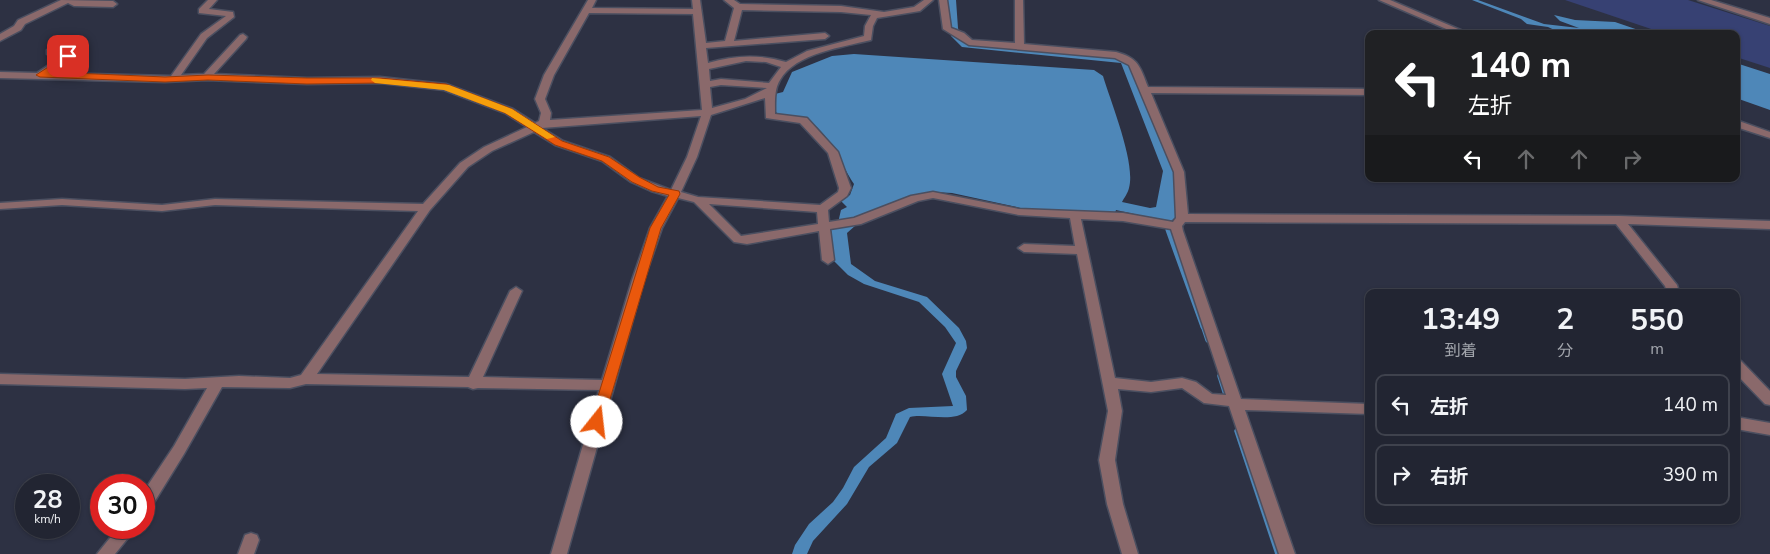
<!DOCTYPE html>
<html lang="ja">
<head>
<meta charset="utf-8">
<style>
  body { margin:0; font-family:"Nunito Sans","Noto Sans JP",sans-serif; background:#2a2d3a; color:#f1f3f6; height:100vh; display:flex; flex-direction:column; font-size:19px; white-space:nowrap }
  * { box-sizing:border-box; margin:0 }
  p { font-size:16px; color:#a2a5ac }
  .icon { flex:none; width:28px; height:28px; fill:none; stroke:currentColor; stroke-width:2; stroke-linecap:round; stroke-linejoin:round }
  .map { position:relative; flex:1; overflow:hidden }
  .details { position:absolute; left:1365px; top:289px; width:375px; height:235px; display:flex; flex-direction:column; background:#222532; border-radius:10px; box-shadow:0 1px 4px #0004,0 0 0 1px #3f424d }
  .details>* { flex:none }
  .hud { position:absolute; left:1365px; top:30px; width:375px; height:152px; border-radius:10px; box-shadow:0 1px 4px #0004,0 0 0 1px #3f424d; background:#202124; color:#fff; overflow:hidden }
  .speed { position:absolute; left:15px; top:474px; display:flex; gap:10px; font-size:25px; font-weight:700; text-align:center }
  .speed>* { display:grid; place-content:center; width:65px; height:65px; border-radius:50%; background:#222532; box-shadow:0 1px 4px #0004,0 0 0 1px #3f424d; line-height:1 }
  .speed small { font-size:12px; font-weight:400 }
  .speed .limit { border:8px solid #d22; background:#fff; color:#111 }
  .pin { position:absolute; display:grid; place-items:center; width:42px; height:42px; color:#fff; margin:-21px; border-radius:10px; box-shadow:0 2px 8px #0006 }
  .me { position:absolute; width:55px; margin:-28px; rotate:16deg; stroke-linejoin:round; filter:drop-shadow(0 0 4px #0008) }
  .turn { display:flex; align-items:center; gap:18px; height:105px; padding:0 20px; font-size:22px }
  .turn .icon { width:65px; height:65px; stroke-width:2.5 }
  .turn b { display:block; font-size:35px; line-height:42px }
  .lanes { display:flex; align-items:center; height:48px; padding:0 20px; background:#0003; justify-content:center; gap:25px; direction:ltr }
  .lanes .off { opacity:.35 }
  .eta { display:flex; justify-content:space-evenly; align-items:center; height:85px; text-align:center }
  .eta b { font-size:30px; font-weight:700; line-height:35px }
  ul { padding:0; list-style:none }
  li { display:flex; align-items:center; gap:15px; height:62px; margin:0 10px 8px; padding:0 10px; border:2px solid #3f424d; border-radius:10px }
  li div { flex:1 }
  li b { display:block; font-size:19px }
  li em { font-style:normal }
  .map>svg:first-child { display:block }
  .green { fill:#374173 }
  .water { fill:#4e87b8 }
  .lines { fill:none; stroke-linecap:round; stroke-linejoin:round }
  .stream-far1 { stroke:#4e87b8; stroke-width:5 }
  .stream { stroke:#4e87b8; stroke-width:5.5 }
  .street-casing { stroke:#4b4f60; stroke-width:3 }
  .street { fill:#8a696b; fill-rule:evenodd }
  .route { fill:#ea580c; stroke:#983908 }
  .slow { fill:#f59e0b }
</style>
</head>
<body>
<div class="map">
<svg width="1770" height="554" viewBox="0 0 1770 554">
  <rect width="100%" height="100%" fill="#2d3143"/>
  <path class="green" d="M 1565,0 L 1688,0 L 1770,26 L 1770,68 L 1736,57 L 1736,34 L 1666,34 Z"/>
  <g class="water">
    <path d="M 947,0 L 956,0 L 958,28 L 961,39 L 973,46 L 1118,57 L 1129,63 L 1176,173 L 1179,214 L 1170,222 L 1116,210 L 1115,213 L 1035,211 L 952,193 L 934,192 L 911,196 L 857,218 L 856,225 L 847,233 L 851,264 L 875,281 L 927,297 L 959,328 L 966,341 L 967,348 L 956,371 L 956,377 L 966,396 L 967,410 C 954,424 926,413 910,417 L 897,443 L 869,467 L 847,504 L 813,541 L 807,554 L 792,554 L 795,545 L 809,524 L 833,502 L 843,488 L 854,467 L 886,438 L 896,414 L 909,408 L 953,406 L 942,374 L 956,343 L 945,327 L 919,302 L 864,284 L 848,275 L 833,260 L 831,228 L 837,227 L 841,210 L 847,207 L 841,201 L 850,195 L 854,184 C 839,161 830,133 805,118 C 795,113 782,120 775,111 L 775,94 L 783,92 L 792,72 L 832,56 L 854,54 L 1094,70 L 1103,76 C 1111,103 1136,163 1129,188 C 1128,193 1124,198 1122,202 L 1150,208 L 1156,207 L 1163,171 L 1121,63 L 962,47 L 951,36 Z"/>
    <path d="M 1472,0 L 1478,0 L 1544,24 L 1579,28 L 1560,21 L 1554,15 L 1575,20 L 1615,22 L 1650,34 L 1563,34 L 1548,27 L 1527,24 L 1521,19 Z"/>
    <path d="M 1736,63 L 1770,74 L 1770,110 L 1736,98 Z"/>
  </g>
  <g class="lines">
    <path class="stream-far1" d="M 1168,223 L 1168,230 L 1203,327"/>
    <g class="stream">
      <path d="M 1203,325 L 1208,340"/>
      <path d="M 1220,376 L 1228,401"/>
      <path d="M 1237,431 L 1278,554"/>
    </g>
    <defs>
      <g id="street">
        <path d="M 61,0 L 113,1 L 117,4 L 113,7 L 74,6 L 68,3 L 25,24 L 21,30 L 0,41 L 0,34 L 14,26 L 18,20 Z"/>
        <path d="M 208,0 L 217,0 L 209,9 L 233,12 L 234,17 L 207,38 L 181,75 L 204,74 L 240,35 L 243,34 L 247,37 L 246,39 L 214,74 L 307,78 L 380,77 L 446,84 L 513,109 L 535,123 L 539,121 L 541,113 L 535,99 L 544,75 L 588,0 L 596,0 L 592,8 L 693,9 L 692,0 L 700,0 L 706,43 L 725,41 L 734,8 L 724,0 L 734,0 L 740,4 L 841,6 L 884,12 L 914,7 L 924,0 L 933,0 L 920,11 L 877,18 L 873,26 L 871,40 C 844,47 795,53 780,80 C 774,90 775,102 775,114 L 807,118 L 838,152 L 851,188 L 847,196 L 828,210 L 829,222 L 854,218 L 911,196 L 933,192 L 1019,209 L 1123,213 L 1173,222 L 1176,218 L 1174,172 L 1129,65 L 1115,58 L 969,45 L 943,29 L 939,0 L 947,0 L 951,28 L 964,33 L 972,40 L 1015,43 L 1015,0 L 1023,0 L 1024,44 L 1116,52 C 1139,58 1140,67 1148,87 L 1369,89 L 1369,95 L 1151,93 L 1184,172 L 1188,214 L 1619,216 L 1770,221 L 1770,229 L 1628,224 L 1677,285 L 1679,292 L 1667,292 L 1665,286 L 1616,224 L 1185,222 L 1182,226 L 1183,231 L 1241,399 L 1369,404 L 1369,414 L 1245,410 L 1295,554 L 1279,554 L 1229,406 L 1204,403 L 1182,388 L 1151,392 L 1118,389 L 1122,411 L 1115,460 L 1123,504 L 1138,554 L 1122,554 L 1107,504 L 1099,460 L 1108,411 L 1077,254 L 1024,252 L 1018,248 L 1024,244 L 1075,246 L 1070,218 L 1019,215 L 933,198 L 918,201 L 861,224 L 830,229 L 834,260 L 828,264 L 822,260 L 819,231 L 747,244 L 734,242 L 694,202 L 678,198 L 662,228 L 644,280 L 567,554 L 551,554 L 599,390 L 478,388 L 473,389 L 468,387 L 306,384 L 290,388 L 222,387 L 184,454 L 150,509 L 144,511 L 144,491 L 174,446 L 207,388 L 185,389 L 0,384 L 0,374 L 185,379 L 239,376 L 290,378 L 301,375 L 418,211 L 215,205 L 162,211 L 62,205 L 0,209 L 0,203 L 62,199 L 162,205 L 215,199 L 423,204 L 460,163 L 484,147 L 527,127 L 505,113 L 444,90 L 380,83 L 307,84 L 207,80 L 165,82 L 0,78 L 0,72 L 37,73 L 62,56 L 47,54 L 47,50 L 66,50 L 73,56 L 49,73 L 171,76 L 201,34 L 226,16 L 199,13 L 199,9 ZM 742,10 L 841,12 L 871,15 L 865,26 L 864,36 L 807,51 L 786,62 C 759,54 735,55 708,63 L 706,48 L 825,39 L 829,36 L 825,33 L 734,41 ZM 589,13 L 693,14 L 702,110 L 550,120 L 551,113 L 545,99 L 554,75 ZM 746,61 L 766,62 L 781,67 L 769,83 L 721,79 L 710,81 L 709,69 ZM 721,85 L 767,88 L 745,99 L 712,108 L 710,87 ZM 765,98 L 766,118 L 800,123 L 828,153 L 839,188 L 838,192 L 820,205 L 698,197 L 681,192 L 697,157 L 711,115 ZM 701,116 L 687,157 L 671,190 L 639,178 L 610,157 L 563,141 L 542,128 ZM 534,132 L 555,145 L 602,161 L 631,182 L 651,191 L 668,196 L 650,228 L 632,280 L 602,380 L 483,377 L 522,291 L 516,287 L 510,291 L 469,377 L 317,374 L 430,210 L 468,167 L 492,151 ZM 709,204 L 817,212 L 818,224 L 741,236 ZM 1081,219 L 1123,221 L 1171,229 L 1226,395 L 1212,394 L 1196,382 L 1182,378 L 1151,382 L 1115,378 Z"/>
        <path d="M 1379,0 L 1390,0 L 1470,34 L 1458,34 Z"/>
        <path d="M 1698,0 L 1711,0 L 1770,18 L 1770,24 Z"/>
        <path d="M 1736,120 L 1770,132 L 1770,138 L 1736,127 Z"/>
        <path d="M 1736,360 L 1741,361 L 1770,391 L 1770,405 L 1765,404 L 1736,374 Z"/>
        <path d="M 1736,417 L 1770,423 L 1770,435 L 1736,429 Z"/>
        <path d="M 118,528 L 136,528 L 115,554 L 97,554 Z"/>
        <path d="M 251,533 L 257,535 L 259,540 L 254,554 L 238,554 L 245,535 Z"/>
      </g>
    </defs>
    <use href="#street" class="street-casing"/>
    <use href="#street" class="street"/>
  </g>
  <path class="route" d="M 68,54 L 71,55 L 71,58 L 50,72 L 165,77 L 208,75 L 307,78 L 380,78 L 446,84 L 512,109 L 562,141 L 609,157 L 639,177 L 658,187 L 679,191 L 680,194 L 661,228 L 602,426 L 597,427 L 590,422 L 650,228 L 669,195 L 652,191 L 632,182 L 602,161 L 555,145 L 505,113 L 444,89 L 380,83 L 307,84 L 208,80 L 165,82 L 40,77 L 36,75 Z"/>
  <path class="slow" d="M 372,78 L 449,85 L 512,109 L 555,137 L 547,139 L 505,113 L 444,90 L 375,83 L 371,80 Z"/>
</svg>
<div class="speed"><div>28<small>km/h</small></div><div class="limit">30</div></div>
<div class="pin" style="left:68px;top:56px;background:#d93025"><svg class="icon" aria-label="arrive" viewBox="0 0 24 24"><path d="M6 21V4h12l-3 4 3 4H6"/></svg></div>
<svg class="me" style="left:597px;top:422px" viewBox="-20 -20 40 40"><circle r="19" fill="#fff"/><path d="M0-13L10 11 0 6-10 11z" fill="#ea580c"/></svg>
<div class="hud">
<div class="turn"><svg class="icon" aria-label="left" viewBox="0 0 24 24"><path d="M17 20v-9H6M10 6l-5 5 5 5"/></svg><div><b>140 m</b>左折</div></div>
<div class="lanes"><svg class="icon" aria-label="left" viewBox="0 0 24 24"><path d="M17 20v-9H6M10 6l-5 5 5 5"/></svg><svg class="icon off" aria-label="ahead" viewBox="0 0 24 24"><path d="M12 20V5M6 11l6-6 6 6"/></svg><svg class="icon off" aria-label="ahead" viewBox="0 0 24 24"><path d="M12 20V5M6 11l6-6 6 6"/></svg><svg class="icon off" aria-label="right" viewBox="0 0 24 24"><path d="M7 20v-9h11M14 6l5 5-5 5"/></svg></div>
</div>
<section class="details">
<div class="eta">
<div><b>13:49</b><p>到着</p></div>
<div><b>2</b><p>分</p></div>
<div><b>550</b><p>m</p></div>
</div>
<ul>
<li><svg class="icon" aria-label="left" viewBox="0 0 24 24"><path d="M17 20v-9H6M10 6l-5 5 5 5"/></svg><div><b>左折</b></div><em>140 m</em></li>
<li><svg class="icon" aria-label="right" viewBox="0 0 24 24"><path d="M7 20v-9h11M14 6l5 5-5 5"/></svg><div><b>右折</b></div><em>390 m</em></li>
</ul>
</section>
</div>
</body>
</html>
